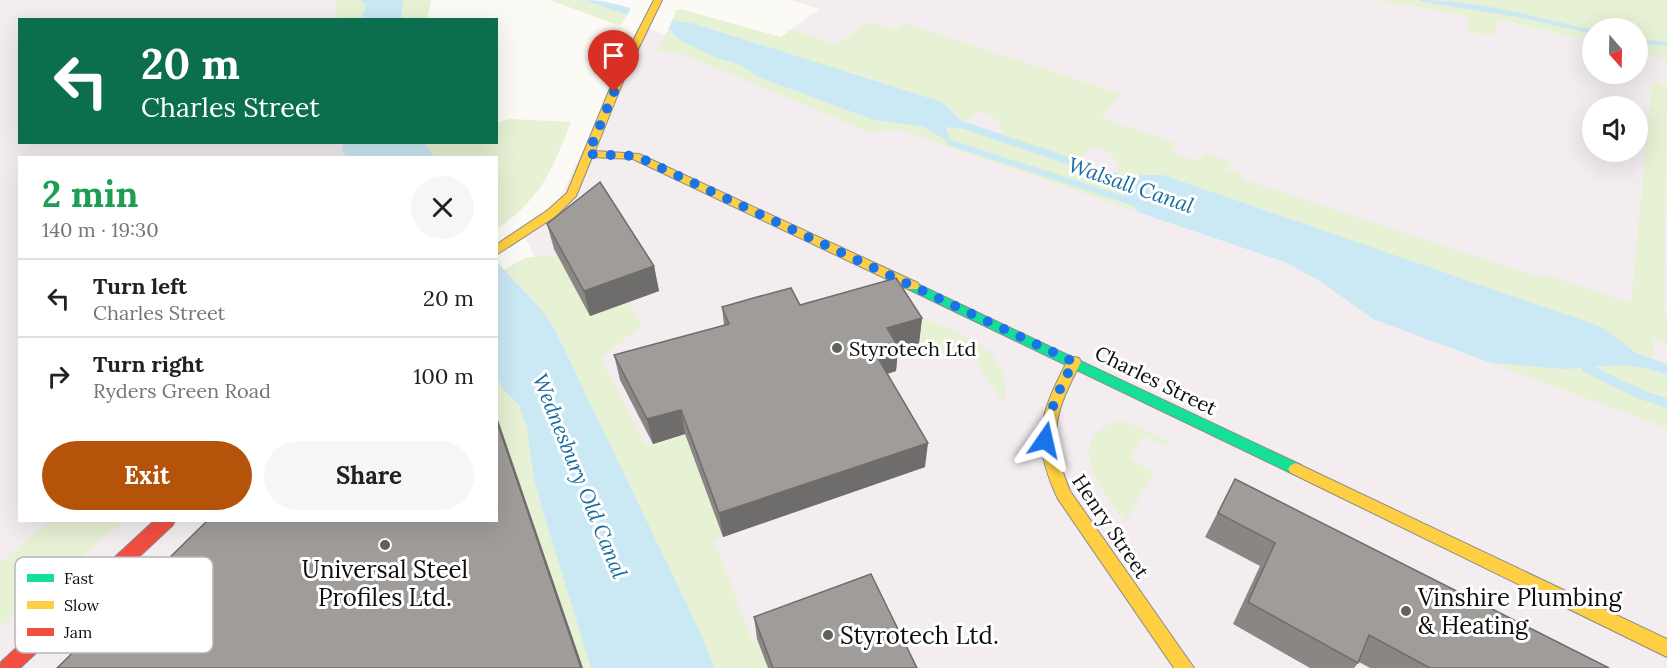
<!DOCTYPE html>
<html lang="en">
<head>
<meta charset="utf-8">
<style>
  body { margin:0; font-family:Lora,serif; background:#f6f6f6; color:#202124; height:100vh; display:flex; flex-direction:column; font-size:22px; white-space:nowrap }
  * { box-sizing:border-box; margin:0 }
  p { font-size:20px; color:#757577 }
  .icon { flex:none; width:33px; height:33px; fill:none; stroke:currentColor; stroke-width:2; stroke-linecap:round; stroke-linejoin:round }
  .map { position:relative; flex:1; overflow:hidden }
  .panel { position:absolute; left:18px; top:156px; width:480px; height:366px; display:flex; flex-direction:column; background:#fff; border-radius:0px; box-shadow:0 6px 24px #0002 }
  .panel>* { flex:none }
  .guide { position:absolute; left:18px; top:18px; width:480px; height:126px; border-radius:0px; box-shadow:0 6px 24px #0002; background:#0b6e4f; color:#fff; overflow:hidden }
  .needle { width:39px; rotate:160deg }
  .tools { position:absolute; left:1582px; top:18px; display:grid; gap:12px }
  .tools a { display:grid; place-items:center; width:66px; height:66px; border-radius:50%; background:#fff; box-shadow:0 6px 24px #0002; font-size:30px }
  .pin { position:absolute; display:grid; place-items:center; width:51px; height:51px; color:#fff; margin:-62px -26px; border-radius:50% 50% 50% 0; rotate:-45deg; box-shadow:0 0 6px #0007 }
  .pin .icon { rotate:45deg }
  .me { position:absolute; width:66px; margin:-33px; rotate:11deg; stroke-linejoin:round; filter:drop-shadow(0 0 4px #0008) }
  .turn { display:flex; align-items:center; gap:21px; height:126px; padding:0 24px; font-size:27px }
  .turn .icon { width:78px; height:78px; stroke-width:2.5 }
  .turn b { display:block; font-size:42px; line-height:51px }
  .round { display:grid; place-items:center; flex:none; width:63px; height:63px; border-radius:32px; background:#f6f6f6 }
  .summary { display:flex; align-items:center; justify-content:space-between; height:102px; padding:0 24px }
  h1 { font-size:36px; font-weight:700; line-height:45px; color:#1e9e55 }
  .action { display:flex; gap:12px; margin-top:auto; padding:12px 24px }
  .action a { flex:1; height:69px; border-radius:36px; background:#b45309; color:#fff; font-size:24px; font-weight:700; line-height:69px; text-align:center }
  .action a+a { background:#f6f6f6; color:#202124 }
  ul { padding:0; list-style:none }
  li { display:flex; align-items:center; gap:18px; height:78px; padding:0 24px; border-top:2px solid #e0e0e0 }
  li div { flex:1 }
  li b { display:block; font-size:22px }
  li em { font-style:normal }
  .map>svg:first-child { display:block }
  .industrial { fill:#f3edf0; fill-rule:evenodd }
  .green { fill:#e7f1d4 }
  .water { fill:#cbe8f5 }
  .pier { fill:#fcfaf4 }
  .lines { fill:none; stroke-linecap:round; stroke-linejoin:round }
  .stream { fill:#cbe8f5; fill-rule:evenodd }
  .fast-casing { stroke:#8c8b88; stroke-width:2 }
  .slow-casing { stroke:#8c8b88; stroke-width:2 }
  .jam-casing { stroke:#8c8b88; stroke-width:2 }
  .fast { fill:#16e098; fill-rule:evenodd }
  .slow { fill:#ffcf43; fill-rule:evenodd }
  .jam { fill:#f24e42; fill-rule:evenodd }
  .wall { fill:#898684 }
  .shaded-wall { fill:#6f6d6b }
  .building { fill:#9f9c99; stroke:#6f6d6b; stroke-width:1.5 }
  .route { stroke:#1a73e8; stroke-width:10; stroke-dasharray:0 18 }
  .poi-dot { fill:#61615e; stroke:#fff; stroke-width:2 }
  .labels { text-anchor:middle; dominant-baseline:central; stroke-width:6; stroke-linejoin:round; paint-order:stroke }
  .poi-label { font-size:20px; fill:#0e0e0e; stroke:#fff; text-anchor:start }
  .street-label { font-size:20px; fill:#0e0e0e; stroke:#fff }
  .water-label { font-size:21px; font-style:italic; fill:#196d9e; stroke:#fff }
  .near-poi-label { font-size:24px; fill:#0e0e0e; stroke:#fff; text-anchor:start }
  .key { fill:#fff; stroke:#b7b7b7; stroke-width:1.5 }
  .key-label { font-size:16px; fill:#0e0e0e }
</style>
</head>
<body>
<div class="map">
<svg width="1667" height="668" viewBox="0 0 1667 668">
  <rect width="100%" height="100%" fill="#fcfaf4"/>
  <path class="industrial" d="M 0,0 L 378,0 L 378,19 L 20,20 L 20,142 L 388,142 L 403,157 L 20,158 L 20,520 L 496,520 L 497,274 L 525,258 L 535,257 L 523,233 L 552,213 L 644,26 L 665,35 L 669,27 L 757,55 L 819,9 L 791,0 L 1376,0 L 1468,16 L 1469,31 L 1498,20 L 1593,42 L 1593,74 L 1638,74 L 1638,53 L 1667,60 L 1667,668 L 0,668 ZM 1593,106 L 1638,106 L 1638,152 L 1593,152 Z"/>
  <g class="green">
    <path d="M 336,0 L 361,0 L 366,5 L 361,19 L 337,19 Z"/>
    <path d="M 403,0 L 431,0 L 427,19 L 402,20 Z"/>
    <path d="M 550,0 L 584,0 L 627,15 L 620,26 Z"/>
    <path d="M 1376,0 L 1667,0 L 1667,60 L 1638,53 L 1638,28 L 1593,28 L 1593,42 L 1499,20 L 1493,36 L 1469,32 L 1467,16 Z"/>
    <path d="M 681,9 L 781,37 L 791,29 L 836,45 L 869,22 L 895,30 L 905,23 L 1121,94 L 1101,118 L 1177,143 L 1171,152 L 1198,161 L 1205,153 L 1232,162 L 1227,170 L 1244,175 L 1242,179 L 1541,278 L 1543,274 L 1631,303 L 1652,82 L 1667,86 L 1664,311 L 1667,316 L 1667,344 L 1654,339 L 1653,359 L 1636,353 L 1602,327 L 1163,175 L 1130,177 L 1116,173 L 1119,167 C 1115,153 1105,150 1092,146 L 1079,161 L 1002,135 C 1004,120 991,115 979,111 L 966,123 L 942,102 L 692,23 L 672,21 L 676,10 Z"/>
    <path d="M 668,29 L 679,39 L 714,57 L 738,64 L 759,77 L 871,119 L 924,127 L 951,142 L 946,127 L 963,129 L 1107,178 L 1117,186 L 1138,212 L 897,129 L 872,133 L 682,54 L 657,51 Z"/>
    <path d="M 510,119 L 571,122 C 551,172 543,196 497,229 L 496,158 L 435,157 L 425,143 L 496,142 L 497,123 Z"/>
    <path d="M 557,255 L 628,302 L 642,325 L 601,359 L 646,446 L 686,434 L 723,537 L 714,540 L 752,640 L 757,639 L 768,668 L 714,668 L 703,638 L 554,328 L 532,299 L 504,270 C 511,266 519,260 527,258 C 537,255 547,258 557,255 Z"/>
    <path d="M 907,315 L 917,315 C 958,334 1017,347 1004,404 L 968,350 L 935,359 Z"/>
    <path d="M 1491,363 L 1566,369 L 1622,365 L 1646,368 L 1667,375 L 1667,428 Z"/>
    <path d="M 496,377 L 503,390 L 519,405 L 528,428 L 534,479 L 541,505 L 591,668 L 583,668 L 497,417 Z"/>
    <path d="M 1122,420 L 1168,441 L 1165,446 L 1144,436 L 1129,459 L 1154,472 L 1126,522 C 1103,493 1058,436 1122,420 Z"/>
    <path d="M 50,521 L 123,521 L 0,627 L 0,563 Z"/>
  </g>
  <g class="water">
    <path d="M 361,0 L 403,0 L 402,19 L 361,19 L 366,5 Z"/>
    <path d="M 584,0 C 621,0 655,20 692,23 L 942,102 L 962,121 L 1122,175 L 1163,175 L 1602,327 L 1636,353 L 1667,364 L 1667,375 L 1646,368 L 1622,365 L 1566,369 L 1491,363 L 1373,319 L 1320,281 L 1285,262 L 1138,212 L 1117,186 L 1107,178 L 963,129 L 946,127 L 951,143 L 924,127 L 871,119 L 759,77 L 738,64 L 714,57 L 678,39 L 670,30 Z"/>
    <path d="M 343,143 L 425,143 L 435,157 L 348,157 L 342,152 Z"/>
    <path d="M 496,260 C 514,284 539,302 554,328 L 703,638 L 714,668 L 591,668 L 541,505 L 534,479 L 527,428 L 519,405 L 503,390 L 497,377 Z"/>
  </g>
  <path class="pier" d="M 632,6 L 673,18 L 667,33 L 626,18 Z"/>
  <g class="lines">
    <g class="stream">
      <path d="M 1418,0 C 1477,0 1536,17 1593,30 L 1593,34 L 1518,17 L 1422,2 Z"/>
      <path d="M 1638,39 L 1667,42 L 1667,46 L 1638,43 Z"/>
      <path d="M 951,140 L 1136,200 L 1137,202 L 1132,205 L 1128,204 L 948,145 L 946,143 Z"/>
      <path d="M 1588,364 L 1647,392 L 1667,398 L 1667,408 L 1637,398 L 1584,372 L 1582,369 L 1584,366 Z"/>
    </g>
    <defs>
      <path id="fast" d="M 913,282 L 1301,465 L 1304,469 L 1301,473 L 1296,475 L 1291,473 L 908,289 L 907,286 Z"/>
      <g id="slow">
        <path d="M 654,0 L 662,0 L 626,74 L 595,151 L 639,154 L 918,283 L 919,286 L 918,289 L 908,289 L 633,159 L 592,157 L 576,196 L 556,216 L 496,255 L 496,245 L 548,210 L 567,193 L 616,74 Z"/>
        <path d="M 1074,357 L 1079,358 L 1081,362 C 1054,414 1047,435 1070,491 L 1194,668 L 1174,668 L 1058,499 C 1031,442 1039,415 1067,362 L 1069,358 Z"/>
        <path d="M 1296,463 L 1667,639 L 1667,657 L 1291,473 L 1288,469 L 1291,465 Z"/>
      </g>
      <path id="jam" d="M 155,520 L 175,520 L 173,525 L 20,668 L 0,668 L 1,662 Z"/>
    </defs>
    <use href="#fast" class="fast-casing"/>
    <use href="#slow" class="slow-casing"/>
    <use href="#jam" class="jam-casing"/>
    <use href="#fast" class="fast"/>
    <use href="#slow" class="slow"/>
    <use href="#jam" class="jam"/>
  </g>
  <g class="wall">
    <path d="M 547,224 L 654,266 L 659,291 L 590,316 L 554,249 Z"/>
    <path d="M 800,305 L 922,318 L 919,343 L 898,349 L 896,371 L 887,374 L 925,467 L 723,537 L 685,434 L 653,444 L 620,380 L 614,355 L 724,326 L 722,307 Z"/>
    <path d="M 1235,479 L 1609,668 L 1370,668 L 1359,662 L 1354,668 L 1310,668 L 1233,624 L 1260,566 L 1205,537 Z"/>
    <path d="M 754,617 L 917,668 L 768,668 L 757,639 Z"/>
  </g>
  <g class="shaded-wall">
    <path d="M 654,266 L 659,291 L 590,316 L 584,291 Z"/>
    <path d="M 922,318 L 919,343 L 898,349 L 896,371 L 874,378 L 875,353 L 887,328 Z"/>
    <path d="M 681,410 L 685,434 L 653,444 L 647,419 Z"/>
    <path d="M 496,414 L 583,668 L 581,668 L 496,419 Z"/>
    <path d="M 928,443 L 925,467 L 723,537 L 719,513 Z"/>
  </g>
  <g class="building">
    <path d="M 600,182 L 654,266 L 584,291 L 547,224 Z"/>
    <path d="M 896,278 L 922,318 L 887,328 L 898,346 L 875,353 L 928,443 L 719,513 L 681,410 L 647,419 L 614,355 L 729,324 L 722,307 L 757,297 L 791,288 L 800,305 Z"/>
    <path d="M 496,419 L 581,668 L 57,668 L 208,520 L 496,520 Z"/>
    <path d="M 1235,479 L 1609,668 L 1430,668 L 1369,635 L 1358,663 L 1248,602 L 1275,543 L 1218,513 Z"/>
    <path d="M 871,574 L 917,668 L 773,668 L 754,617 Z"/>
  </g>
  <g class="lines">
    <path class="route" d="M 614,92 L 588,154 L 636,156 L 1074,362 C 1060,387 1049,410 1045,440"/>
  </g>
  <g class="poi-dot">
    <circle cx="837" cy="348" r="6"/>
    <circle cx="385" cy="545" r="6"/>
    <circle cx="1406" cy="611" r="6"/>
    <circle cx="828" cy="635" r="6"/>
  </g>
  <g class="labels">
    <g class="poi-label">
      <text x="849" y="348">Styrotech Ltd</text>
    </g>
    <g class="street-label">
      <text transform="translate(1156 380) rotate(26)">Charles Street</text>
      <text transform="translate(1111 526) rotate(56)">Henry Street</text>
    </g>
    <g class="water-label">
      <text transform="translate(1131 185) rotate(19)">Walsall Canal</text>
      <text transform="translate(580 476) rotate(68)">Wednesbury Old Canal</text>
    </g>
    <g class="near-poi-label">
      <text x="385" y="569" text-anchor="middle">Universal Steel<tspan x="385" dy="28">Profiles Ltd.</tspan></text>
      <text x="1418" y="597">Vinshire Plumbing<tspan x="1418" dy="28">&amp; Heating</tspan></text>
      <text x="840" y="635">Styrotech Ltd.</text>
    </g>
  </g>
  <rect x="15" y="557" width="198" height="96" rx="9" class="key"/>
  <rect x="27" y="574" width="27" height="8" fill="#16e098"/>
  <rect x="27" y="601" width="27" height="8" fill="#ffcf43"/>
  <rect x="27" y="628" width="27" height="8" fill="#f24e42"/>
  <g class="key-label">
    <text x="64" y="584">Fast</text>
    <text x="64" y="611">Slow</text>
    <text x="64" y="638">Jam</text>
  </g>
</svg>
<div class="tools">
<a><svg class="needle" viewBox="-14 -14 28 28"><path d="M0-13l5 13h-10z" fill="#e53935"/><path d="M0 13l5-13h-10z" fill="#757577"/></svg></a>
<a><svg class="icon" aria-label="sound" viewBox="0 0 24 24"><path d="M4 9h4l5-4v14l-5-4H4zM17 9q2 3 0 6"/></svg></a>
</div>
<div class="pin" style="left:614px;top:92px;background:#d93025"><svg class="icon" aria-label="arrive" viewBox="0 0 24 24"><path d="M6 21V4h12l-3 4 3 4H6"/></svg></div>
<svg class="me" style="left:1045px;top:440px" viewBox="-20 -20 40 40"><path d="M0-17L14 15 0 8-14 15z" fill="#1a73e8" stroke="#fff" stroke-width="4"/></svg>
<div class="guide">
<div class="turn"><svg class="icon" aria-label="left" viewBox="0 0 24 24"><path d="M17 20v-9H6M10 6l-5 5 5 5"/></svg><div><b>20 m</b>Charles Street</div></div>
</div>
<section class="panel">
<div class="summary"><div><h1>2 min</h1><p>140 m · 19:30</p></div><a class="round"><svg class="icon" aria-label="close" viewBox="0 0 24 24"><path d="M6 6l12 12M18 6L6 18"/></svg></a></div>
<ul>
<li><svg class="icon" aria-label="left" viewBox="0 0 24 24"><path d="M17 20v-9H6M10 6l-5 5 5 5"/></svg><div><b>Turn left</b><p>Charles Street</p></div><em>20 m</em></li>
<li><svg class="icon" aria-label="right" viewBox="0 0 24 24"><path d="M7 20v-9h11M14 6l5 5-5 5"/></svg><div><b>Turn right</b><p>Ryders Green Road</p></div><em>100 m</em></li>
</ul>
<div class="action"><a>Exit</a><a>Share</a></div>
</section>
</div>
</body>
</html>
